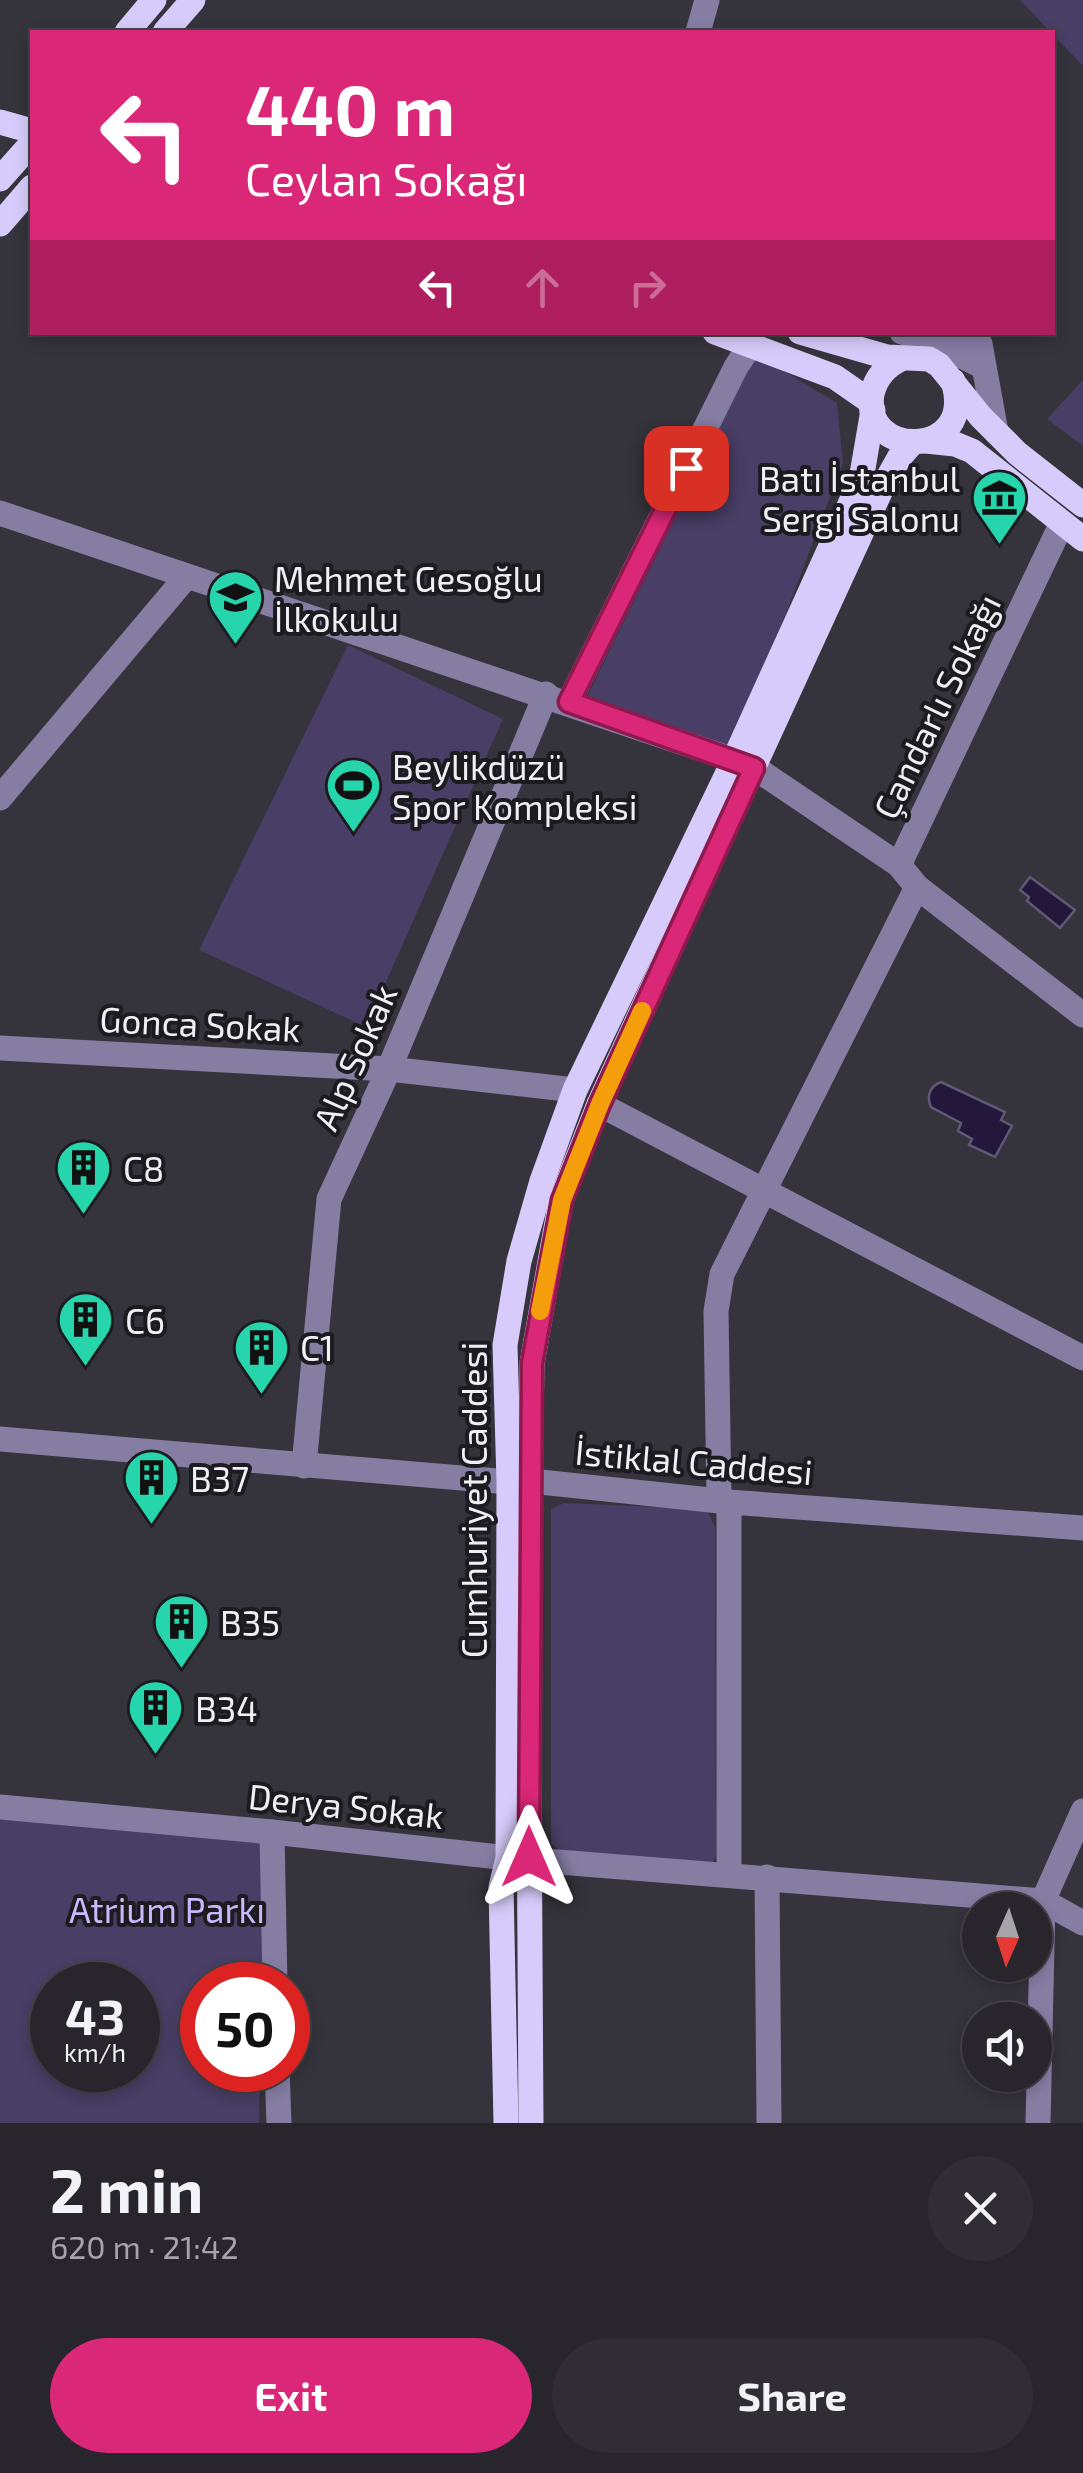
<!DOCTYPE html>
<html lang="en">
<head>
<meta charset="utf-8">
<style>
  body { margin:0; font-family:"Exo 2",sans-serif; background:#302e34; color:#f1f3f6; height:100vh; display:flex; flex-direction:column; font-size:38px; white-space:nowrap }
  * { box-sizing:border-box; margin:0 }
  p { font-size:32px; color:#a5a5a9 }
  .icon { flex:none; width:55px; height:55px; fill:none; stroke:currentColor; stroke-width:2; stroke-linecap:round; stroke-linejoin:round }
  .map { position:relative; height:2123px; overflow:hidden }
  .details { display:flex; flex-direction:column; background:#28262c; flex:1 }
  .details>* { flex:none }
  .top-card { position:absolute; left:30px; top:30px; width:1025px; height:305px; border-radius:0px; box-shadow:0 5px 15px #0003,0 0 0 2px #444348; background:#db2777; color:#fff; overflow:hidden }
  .needle { width:65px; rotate:183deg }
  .tools { position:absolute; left:962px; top:1892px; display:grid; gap:20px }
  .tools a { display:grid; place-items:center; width:90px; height:90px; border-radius:50%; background:#28262c; box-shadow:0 5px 15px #0003,0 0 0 2px #444348; font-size:50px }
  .speed { position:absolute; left:30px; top:1962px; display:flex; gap:20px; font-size:50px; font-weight:700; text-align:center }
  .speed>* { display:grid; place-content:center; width:130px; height:130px; border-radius:50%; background:#28262c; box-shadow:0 5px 15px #0003,0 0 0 2px #444348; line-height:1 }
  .speed small { font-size:25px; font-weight:400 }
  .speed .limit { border:15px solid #d22; background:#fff; color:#111 }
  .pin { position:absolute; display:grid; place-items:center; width:85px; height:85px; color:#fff; margin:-42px; border-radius:20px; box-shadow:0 5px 15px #0006 }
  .me { position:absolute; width:110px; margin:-55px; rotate:0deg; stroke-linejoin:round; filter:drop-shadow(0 0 8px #0008) }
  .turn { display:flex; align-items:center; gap:35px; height:210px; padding:0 50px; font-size:45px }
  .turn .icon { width:130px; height:130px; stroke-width:2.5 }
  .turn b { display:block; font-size:70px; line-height:85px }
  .lanes { display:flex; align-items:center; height:95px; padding:0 50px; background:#0003; justify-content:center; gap:50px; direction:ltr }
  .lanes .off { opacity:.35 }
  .round { display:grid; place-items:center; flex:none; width:105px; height:105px; border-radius:52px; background:#302e34 }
  .summary { display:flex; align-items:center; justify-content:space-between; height:170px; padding:0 50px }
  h1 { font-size:60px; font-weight:700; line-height:75px }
  .action { display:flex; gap:20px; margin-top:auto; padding:20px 50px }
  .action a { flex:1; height:115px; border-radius:60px; background:#db2777; color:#fff; font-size:40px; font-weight:700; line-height:115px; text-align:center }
  .action a+a { background:#302e34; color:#f1f3f6 }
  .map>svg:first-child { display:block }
  .green { fill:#493e65; fill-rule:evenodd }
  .water { fill:#23183c; stroke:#605874; stroke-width:2.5 }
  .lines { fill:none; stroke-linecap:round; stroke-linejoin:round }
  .minor { stroke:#867da3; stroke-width:25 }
  .major { stroke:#d6cbfa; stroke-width:25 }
  .route-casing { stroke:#8e194d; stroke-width:25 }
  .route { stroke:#db2777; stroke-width:18 }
  .slow { stroke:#f59e0b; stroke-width:18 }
  .labels { text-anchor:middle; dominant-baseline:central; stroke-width:8; stroke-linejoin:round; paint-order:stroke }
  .poi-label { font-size:35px; fill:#f0eff5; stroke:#1c1b1f; text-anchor:start }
  .street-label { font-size:35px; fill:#f0eff5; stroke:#1c1b1f }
  .park-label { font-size:35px; fill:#c9b8fd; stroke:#1c1b1f }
</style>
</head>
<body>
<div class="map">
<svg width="1083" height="2123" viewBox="0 0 1083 2123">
  <rect width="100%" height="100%" fill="#35333b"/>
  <g class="green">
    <path d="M 1020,0 L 1083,0 L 1083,66 Z"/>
    <path d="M 756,354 L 837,403 L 843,463 L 735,748 L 584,703 Z"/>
    <path d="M 1083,380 L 1083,446 L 1047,419 Z"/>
    <path d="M 348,645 L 503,719 L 366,1027 L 199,950 Z"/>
    <path d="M 564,1503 L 706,1509 L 715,1526 L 716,1856 L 712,1863 L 560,1851 L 551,1843 L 551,1509 Z"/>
    <path d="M 0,1816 L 264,1833 L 262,1985 L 202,1985 L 202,2070 L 260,2070 L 259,2123 L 0,2123 ZM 52,1985 L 138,1985 L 138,2070 L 52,2070 Z"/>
  </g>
  <g class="water">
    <path d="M 1030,877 L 1075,910 L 1060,928 L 1027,901 L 1029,897 L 1020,890 Z"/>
    <path d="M 941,1082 L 1005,1112 L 1001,1120 L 1012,1126 L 995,1157 L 969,1145 L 972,1139 L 958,1131 L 961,1123 L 931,1107 C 926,1096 930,1086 941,1082 Z"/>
  </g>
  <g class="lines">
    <g class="minor">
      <path d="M 698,32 L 707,0"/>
      <path d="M 902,332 L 939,345 L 984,367"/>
      <path d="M 950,332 L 980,344 L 996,432"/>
      <path d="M 0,513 L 734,760"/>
      <path d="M 569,702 L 736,367 L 751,344"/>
      <path d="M 755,768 L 899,865 L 917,887 L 1083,1015"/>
      <path d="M 0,798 L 187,576"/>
      <path d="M 899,865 L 1062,523"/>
      <path d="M 0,1048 L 389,1069 L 575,1090"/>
      <path d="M 599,1104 L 1083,1358"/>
      <path d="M 0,1439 L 509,1482 L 531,1481 L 729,1502 L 1083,1528"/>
      <path d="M 304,1466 L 329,1199 L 389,1069 L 546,694"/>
      <path d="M 719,1501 L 716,1311 L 722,1274 L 917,887"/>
      <path d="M 0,1807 L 272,1832 L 508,1858 L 1043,1901 L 1083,1923"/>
      <path d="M 272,1832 L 275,1985"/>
      <path d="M 729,1875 L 729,1502"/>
      <path d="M 767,1877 L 769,2123"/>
      <path d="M 277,2070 L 279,2123"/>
      <path d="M 1038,2123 L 1043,1901 L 1083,1811"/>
    </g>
    <g class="major">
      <path d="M 127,32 L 154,0"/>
      <path d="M 165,32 L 193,0"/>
      <path d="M 0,122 L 32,131"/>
      <path d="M 0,179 L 32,143"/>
      <path d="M 0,224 L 32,187"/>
      <path d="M 715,332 L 835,377 L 871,402"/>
      <path d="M 800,332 L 887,357 L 929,359 L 939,365 L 981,417 L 1017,453 L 1083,505"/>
      <path d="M 901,359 C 886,366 876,377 872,394 C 860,459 978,460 953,381"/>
      <path d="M 926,441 L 955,444 L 972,451 L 1083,539"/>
      <path d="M 506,2123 L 501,1887 L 508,1858 L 509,1482 L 505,1345 L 519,1261 L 542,1181 L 575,1090 L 734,760 L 861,480 L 873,410"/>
      <path d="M 531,2123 L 528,1614 L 532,1363 L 561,1200 L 599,1104 L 880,492 L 899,458 L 912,443"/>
    </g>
  </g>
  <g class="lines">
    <defs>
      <path id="route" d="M 529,1857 L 532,1363 L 562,1200 L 600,1104 L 754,768 L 569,702 L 686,468"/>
    </defs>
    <use href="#route" class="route-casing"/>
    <use href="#route" class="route"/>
    <path class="slow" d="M 540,1311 L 562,1200 L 600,1104 L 642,1011"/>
  </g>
  <defs>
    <symbol id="museum-pin" viewBox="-11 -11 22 30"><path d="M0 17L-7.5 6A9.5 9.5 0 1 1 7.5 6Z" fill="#27d5ad" stroke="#1c1b1f"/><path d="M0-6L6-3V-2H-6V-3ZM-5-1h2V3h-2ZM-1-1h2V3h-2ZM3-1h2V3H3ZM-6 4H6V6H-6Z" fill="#111"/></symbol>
    <symbol id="school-pin" viewBox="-11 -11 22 30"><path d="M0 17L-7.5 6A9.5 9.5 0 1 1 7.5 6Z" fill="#27d5ad" stroke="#1c1b1f"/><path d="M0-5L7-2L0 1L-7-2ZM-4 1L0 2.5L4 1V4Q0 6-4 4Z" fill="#111"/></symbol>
    <symbol id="stadium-pin" viewBox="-11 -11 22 30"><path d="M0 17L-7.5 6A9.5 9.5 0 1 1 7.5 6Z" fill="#27d5ad" stroke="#1c1b1f"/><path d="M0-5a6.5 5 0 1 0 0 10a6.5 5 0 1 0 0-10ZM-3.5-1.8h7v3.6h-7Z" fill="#111"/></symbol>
    <symbol id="building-pin" viewBox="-11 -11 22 30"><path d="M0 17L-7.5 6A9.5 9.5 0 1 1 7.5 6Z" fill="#27d5ad" stroke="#1c1b1f"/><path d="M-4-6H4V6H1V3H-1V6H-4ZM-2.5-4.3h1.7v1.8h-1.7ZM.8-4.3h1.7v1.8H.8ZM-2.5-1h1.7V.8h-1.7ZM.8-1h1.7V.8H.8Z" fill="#111"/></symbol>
  </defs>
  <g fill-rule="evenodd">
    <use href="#museum-pin" x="968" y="466" width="63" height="86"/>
    <use href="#school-pin" x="204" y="566" width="63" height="86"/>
    <use href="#stadium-pin" x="322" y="754" width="63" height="86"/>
    <use href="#building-pin" x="52" y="1136" width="63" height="86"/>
    <use href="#building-pin" x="54" y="1288" width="63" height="86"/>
    <use href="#building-pin" x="230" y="1316" width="63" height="86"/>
    <use href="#building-pin" x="120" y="1446" width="63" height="86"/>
    <use href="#building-pin" x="150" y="1590" width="63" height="86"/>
    <use href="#building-pin" x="124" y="1676" width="63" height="86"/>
  </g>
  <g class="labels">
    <g class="poi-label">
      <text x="960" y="478" text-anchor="end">Batı İstanbul<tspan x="960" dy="40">Sergi Salonu</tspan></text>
      <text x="274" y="578">Mehmet Gesoğlu<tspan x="274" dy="40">İlkokulu</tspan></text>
      <text x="392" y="766">Beylikdüzü<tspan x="392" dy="40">Spor Kompleksi</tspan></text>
      <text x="123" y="1168">C8</text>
      <text x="125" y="1320">C6</text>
      <text x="300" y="1347">C1</text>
      <text x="190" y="1478">B37</text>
      <text x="220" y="1622">B35</text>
      <text x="195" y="1708">B34</text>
    </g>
    <g class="street-label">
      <text transform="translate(936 706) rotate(-64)">Çandarlı Sokağı</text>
      <text transform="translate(200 1023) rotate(3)">Gonca Sokak</text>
      <text transform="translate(354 1057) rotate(-66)">Alp Sokak</text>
      <text transform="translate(694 1461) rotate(5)">İstiklal Caddesi</text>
      <text transform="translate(473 1500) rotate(-90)">Cumhuriyet Caddesi</text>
      <text transform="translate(346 1805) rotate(6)">Derya Sokak</text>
    </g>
    <g class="park-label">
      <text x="167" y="1909">Atrium Parkı</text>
    </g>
  </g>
</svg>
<div class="tools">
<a><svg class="needle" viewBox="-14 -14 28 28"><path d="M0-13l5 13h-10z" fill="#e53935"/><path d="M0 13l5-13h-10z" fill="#a5a5a9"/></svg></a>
<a><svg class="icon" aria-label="sound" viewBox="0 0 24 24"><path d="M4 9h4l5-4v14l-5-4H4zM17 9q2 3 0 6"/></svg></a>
</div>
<div class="speed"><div>43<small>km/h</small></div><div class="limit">50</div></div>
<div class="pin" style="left:686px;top:468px;background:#d93025"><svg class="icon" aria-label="arrive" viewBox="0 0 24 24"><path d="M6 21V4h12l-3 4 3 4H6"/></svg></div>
<svg class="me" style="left:529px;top:1857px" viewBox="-20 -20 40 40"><path d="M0-17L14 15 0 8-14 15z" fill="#db2777" stroke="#fff" stroke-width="4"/></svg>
<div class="top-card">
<div class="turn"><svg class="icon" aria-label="left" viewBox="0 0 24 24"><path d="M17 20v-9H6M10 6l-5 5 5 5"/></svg><div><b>440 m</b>Ceylan Sokağı</div></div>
<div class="lanes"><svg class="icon" aria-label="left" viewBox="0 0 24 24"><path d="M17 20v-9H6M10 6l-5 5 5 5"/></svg><svg class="icon off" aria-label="ahead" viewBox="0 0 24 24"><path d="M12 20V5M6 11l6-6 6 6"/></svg><svg class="icon off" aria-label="right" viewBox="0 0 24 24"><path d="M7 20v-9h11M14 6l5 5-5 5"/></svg></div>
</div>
</div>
<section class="details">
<div class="summary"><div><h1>2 min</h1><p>620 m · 21:42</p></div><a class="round"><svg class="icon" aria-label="close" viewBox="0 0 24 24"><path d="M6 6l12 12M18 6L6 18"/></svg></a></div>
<div class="action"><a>Exit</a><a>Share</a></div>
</section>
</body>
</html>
